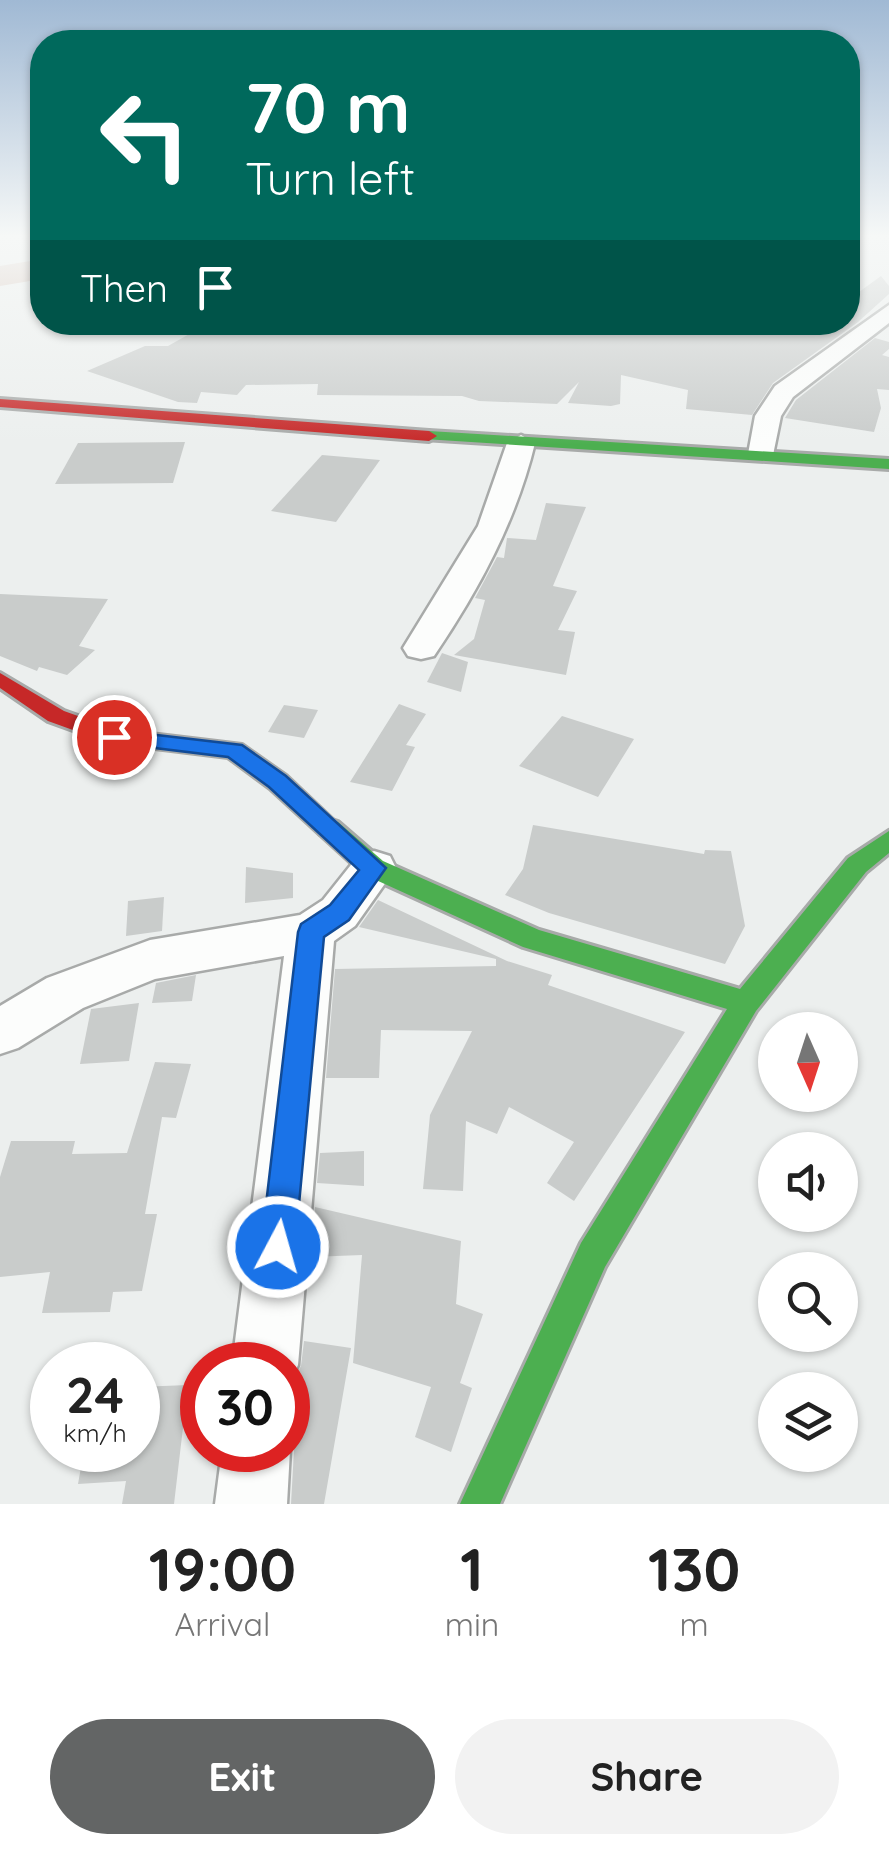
<!DOCTYPE html>
<html lang="en">
<head>
<meta charset="utf-8">
<style>
  body { margin:0; font-family:Quicksand,sans-serif; background:#f2f2f2; color:#222; height:100vh; display:flex; flex-direction:column; font-size:38px; white-space:nowrap }
  * { box-sizing:border-box; margin:0 }
  p { font-size:32px; color:#767676 }
  .icon { flex:none; width:55px; height:55px; fill:none; stroke:currentColor; stroke-width:2; stroke-linecap:round; stroke-linejoin:round }
  .map { position:relative; height:1504px; overflow:hidden }
  .panel { display:flex; flex-direction:column; background:#fff; flex:1 }
  .panel>* { flex:none }
  .top-card { position:absolute; left:30px; top:30px; width:830px; height:305px; border-radius:40px; box-shadow:0 2px 8px #0004; background:#00695c; color:#fff; overflow:hidden }
  .needle { width:65px; rotate:177deg }
  .fabs { position:absolute; left:758px; top:1012px; display:grid; gap:20px }
  .fabs a { display:grid; place-items:center; width:100px; height:100px; border-radius:50%; background:#fff; box-shadow:0 2px 8px #0004; font-size:50px }
  .speed { position:absolute; left:30px; top:1342px; display:flex; gap:20px; font-size:50px; font-weight:700; text-align:center }
  .speed>* { display:grid; place-content:center; width:130px; height:130px; border-radius:50%; background:#fff; box-shadow:0 2px 8px #0004; line-height:1 }
  .speed small { font-size:25px; font-weight:400 }
  .speed .limit { border:15px solid #d22; background:#fff; color:#111 }
  .pin { position:absolute; display:grid; place-items:center; width:85px; height:85px; color:#fff; margin:-42px; border:5px solid #fff; border-radius:50%; box-shadow:0 2px 10px #0007 }
  .me { position:absolute; width:110px; margin:-55px; rotate:6deg; stroke-linejoin:round; filter:drop-shadow(0 0 8px #0008) }
  .turn { display:flex; align-items:center; gap:35px; height:210px; padding:0 50px; font-size:45px }
  .turn .icon { width:130px; height:130px; stroke-width:2.5 }
  .turn b { display:block; font-size:70px; line-height:85px }
  .then { display:flex; align-items:center; height:95px; padding:0 50px; background:#0003; gap:20px; font-size:38px }
  .eta { display:flex; justify-content:space-evenly; align-items:center; height:170px; text-align:center }
  .eta b { font-size:60px; font-weight:700; line-height:70px }
  .primary-button { display:flex; gap:20px; margin-top:auto; padding:20px 50px }
  .primary-button a { flex:1; height:115px; border-radius:60px; background:#636565; color:#fff; font-size:40px; font-weight:700; line-height:115px; text-align:center }
  .primary-button a+a { background:#f2f2f2; color:#222 }
  .map>svg:first-child { display:block }
  .lines { fill:none; stroke-linecap:round; stroke-linejoin:round }
  .river { fill:#d5c0b5; fill-rule:evenodd }
  .building { fill:#c9cccb }
  .street-casing { stroke:#a8aaa9; stroke-width:5 }
  .fast-casing { stroke:#a8aaa9; stroke-width:6 }
  .jam-casing { stroke:#a8aaa9; stroke-width:6 }
  .street { fill:#fcfdfc; fill-rule:evenodd }
  .fast { fill:#4caf50; fill-rule:evenodd }
  .jam { fill:#c62828; fill-rule:evenodd }
  .route { fill:#1a73e8; stroke:#114b97; stroke-width:2.5 }
</style>
</head>
<body>
<div class="map">
<svg width="889" height="1504" viewBox="0 0 889 1504">
  <rect width="100%" height="100%" fill="#ecefee"/>
  <g class="lines">
    <path class="river" d="M 42,259 L 42,279 L 0,286 L 0,266 Z"/>
  </g>
  <g class="building">
    <path d="M 881,276 L 889,286 L 889,294 L 858,322 L 773,383 L 752,415 L 686,409 L 688,390 L 621,375 L 620,404 L 611,406 L 568,403 L 579,382 L 557,404 L 479,401 L 462,396 L 317,395 L 318,384 L 246,385 L 237,395 L 201,392 L 197,403 L 178,402 L 87,371 L 145,346 L 168,346 L 200,328 L 207,329 L 221,323 L 272,331 L 291,322 L 848,322 L 848,300 Z"/>
    <path d="M 875,338 L 889,342 L 889,349 L 882,355 L 889,357 L 889,390 L 877,389 L 881,408 L 874,432 L 785,418 L 796,400 Z"/>
    <path d="M 185,442 L 173,483 L 55,484 L 78,443 Z"/>
    <path d="M 322,455 L 380,460 L 336,522 L 271,511 Z"/>
    <path d="M 546,503 L 586,507 L 553,586 L 577,591 L 558,630 L 575,632 L 566,675 L 454,655 L 474,639 L 485,600 L 475,598 L 497,557 L 504,558 L 507,538 L 536,540 Z"/>
    <path d="M 0,594 L 108,599 L 79,646 L 95,650 L 67,675 L 39,667 L 37,671 L 0,656 Z"/>
    <path d="M 442,653 L 468,662 L 461,692 L 427,682 Z"/>
    <path d="M 399,704 L 426,714 L 406,745 L 415,747 L 392,791 L 350,782 Z"/>
    <path d="M 284,705 L 318,710 L 304,738 L 268,732 Z"/>
    <path d="M 562,716 L 634,739 L 598,797 L 519,766 Z"/>
    <path d="M 533,825 L 704,854 L 705,850 L 731,851 L 745,926 L 725,964 L 549,913 L 505,895 L 523,869 Z"/>
    <path d="M 246,867 L 293,873 L 293,898 L 245,903 Z"/>
    <path d="M 164,897 L 162,931 L 126,936 L 128,901 Z"/>
    <path d="M 378,900 L 507,961 L 552,975 L 548,985 L 685,1032 L 574,1201 L 547,1183 L 574,1142 L 509,1107 L 497,1134 L 466,1121 L 463,1191 L 423,1189 L 430,1115 L 472,1031 L 381,1030 L 379,1078 L 326,1078 L 335,969 L 496,966 L 496,959 L 359,927 Z"/>
    <path d="M 196,975 L 192,1001 L 152,1003 L 156,983 Z"/>
    <path d="M 139,1003 L 129,1061 L 80,1064 L 91,1009 Z"/>
    <path d="M 155,1062 L 191,1064 L 176,1118 L 162,1117 L 145,1214 L 157,1214 L 142,1291 L 113,1292 L 110,1312 L 42,1313 L 50,1272 L 0,1277 L 0,1177 L 11,1141 L 75,1141 L 72,1154 L 127,1153 Z"/>
    <path d="M 364,1151 L 364,1186 L 317,1183 L 320,1153 Z"/>
    <path d="M 315,1207 L 461,1241 L 456,1304 L 483,1314 L 460,1383 L 472,1388 L 451,1452 L 415,1437 L 431,1387 L 353,1363 L 362,1255 L 311,1257 Z"/>
    <path d="M 304,1341 L 351,1348 L 324,1504 L 291,1504 L 294,1450 L 288,1439 L 288,1391 L 301,1366 Z"/>
    <path d="M 188,1385 L 174,1504 L 122,1504 L 126,1481 L 78,1484 L 84,1450 L 138,1450 L 138,1387 Z"/>
  </g>
  <g class="lines">
    <defs>
      <g id="street">
        <path d="M 889,305 L 889,323 L 793,397 L 781,416 L 772,460 L 752,460 L 748,454 L 755,416 L 775,386 Z"/>
        <path d="M 521,435 L 535,443 C 516,521 479,590 434,656 L 421,659 L 408,656 L 403,648 L 478,526 L 507,443 Z"/>
        <path d="M 374,851 L 390,856 L 396,868 L 355,926 L 334,941 L 298,1365 L 288,1388 L 288,1365 L 232,1365 L 284,956 L 155,979 L 83,1008 L 18,1048 L 0,1054 L 0,1006 L 47,978 L 150,940 L 300,915 L 323,900 L 358,856 Z"/>
        <path d="M 288,1443 L 290,1450 L 287,1504 L 215,1504 L 222,1450 L 288,1450 Z"/>
      </g>
      <g id="fast">
        <path d="M 429,431 L 889,459 L 889,469 L 424,439 L 424,433 Z"/>
        <path d="M 329,819 L 338,822 L 383,861 L 539,930 L 740,989 L 848,858 L 889,831 L 889,853 L 866,872 L 756,1011 L 605,1267 L 500,1504 L 460,1504 L 581,1243 L 727,1009 L 523,947 L 365,875 L 320,834 L 317,828 L 320,822 Z"/>
      </g>
      <g id="jam">
        <path d="M 0,399 L 429,431 L 437,436 L 429,441 L 0,407 Z"/>
        <path d="M 0,673 L 64,711 L 117,730 L 242,745 L 286,776 L 341,828 L 338,834 L 320,834 L 270,788 L 228,757 L 106,742 L 48,721 L 0,688 Z"/>
      </g>
    </defs>
    <use href="#street" class="street-casing"/>
    <use href="#fast" class="fast-casing"/>
    <use href="#jam" class="jam-casing"/>
    <use href="#street" class="street"/>
    <use href="#fast" class="fast"/>
    <use href="#jam" class="jam"/>
  </g>
  <linearGradient id="sky" x2="0" y2="1"><stop stop-color="#a0b9d4"/><stop offset="0.53" stop-color="#f6f8f7"/><stop offset="1" stop-color="#f6f8f7" stop-opacity="0"/></linearGradient>
  <rect width="889" height="445" fill="url(#sky)"/>
  <path class="route" d="M 114,730 L 242,745 L 286,776 L 386,868 L 349,920 L 324,937 L 295,1247 L 290,1259 L 278,1264 L 266,1259 L 261,1247 L 298,932 L 301,924 L 330,905 L 359,870 L 269,787 L 228,757 L 106,742 L 103,737 L 106,732 Z"/>
</svg>
<div class="fabs">
<a><svg class="needle" viewBox="-14 -14 28 28"><path d="M0-13l5 13h-10z" fill="#e53935"/><path d="M0 13l5-13h-10z" fill="#767676"/></svg></a>
<a><svg class="icon" aria-label="sound" viewBox="0 0 24 24"><path d="M4 9h4l5-4v14l-5-4H4zM17 9q2 3 0 6"/></svg></a>
<a><svg class="icon" aria-label="search" viewBox="0 0 24 24"><circle cx="10" cy="10" r="6"/><path d="M15 15l6 6"/></svg></a>
<a><svg class="icon" aria-label="layers" viewBox="0 0 24 24"><path d="M12 4l9 5-9 5-9-5zM3 14l9 5 9-5"/></svg></a>
</div>
<div class="speed"><div>24<small>km/h</small></div><div class="limit">30</div></div>
<div class="pin" style="left:114px;top:737px;background:#d93025"><svg class="icon" aria-label="arrive" viewBox="0 0 24 24"><path d="M6 21V4h12l-3 4 3 4H6"/></svg></div>
<svg class="me" style="left:278px;top:1247px" viewBox="-20 -20 40 40"><circle r="17" fill="#1a73e8" stroke="#fff" stroke-width="3"/><path d="M0-11L8 9 0 5-8 9z" fill="#fff"/></svg>
<div class="top-card">
<div class="turn"><svg class="icon" aria-label="left" viewBox="0 0 24 24"><path d="M17 20v-9H6M10 6l-5 5 5 5"/></svg><div><b>70 m</b>Turn left</div></div>
<div class="then">Then<svg class="icon" aria-label="arrive" viewBox="0 0 24 24"><path d="M6 21V4h12l-3 4 3 4H6"/></svg></div>
</div>
</div>
<section class="panel">
<div class="eta">
<div><b>19:00</b><p>Arrival</p></div>
<div><b>1</b><p>min</p></div>
<div><b>130</b><p>m</p></div>
</div>
<div class="primary-button"><a>Exit</a><a>Share</a></div>
</section>
</body>
</html>
